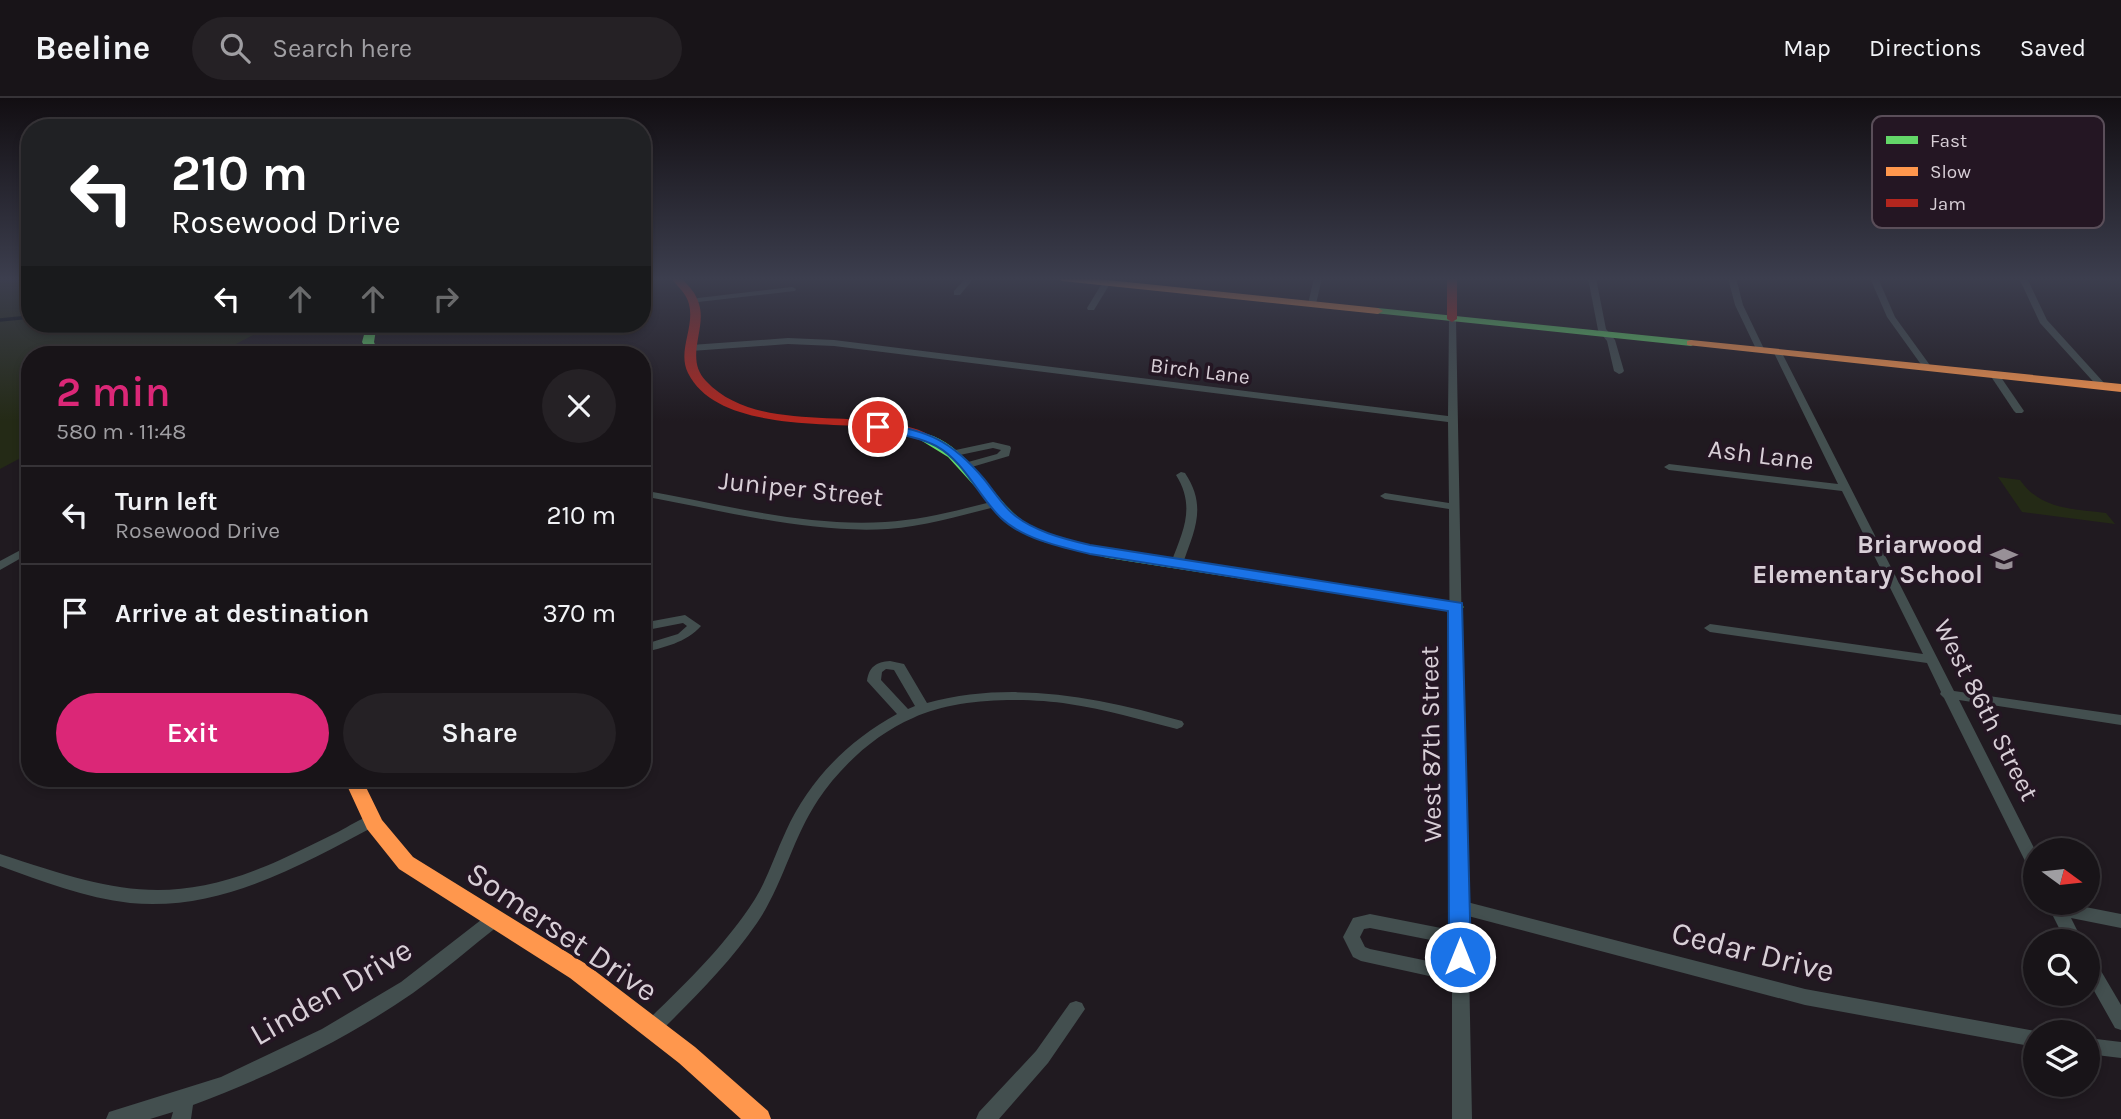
<!DOCTYPE html>
<html lang="en">
<head>
<meta charset="utf-8">
<style>
  body { margin:0; font-family:Karla,sans-serif; background:#252125; color:#f1f3f6; height:100vh; display:flex; flex-direction:column; font-size:26px; white-space:nowrap }
  * { box-sizing:border-box; margin:0 }
  p { font-size:23px; color:#9f9ea2 }
  .icon { flex:none; width:38px; height:38px; fill:none; stroke:currentColor; stroke-width:2; stroke-linecap:round; stroke-linejoin:round }
  .map { position:relative; flex:1; overflow:hidden }
  .drawer { position:absolute; left:21px; top:248px; width:630px; height:441px; display:flex; flex-direction:column; background:#181418; border-radius:28px; box-shadow:0 4px 10px #0003,0 0 0 2px #363337 }
  .drawer>* { flex:none }
  .banner { position:absolute; left:21px; top:21px; width:630px; height:214px; border-radius:28px; box-shadow:0 4px 10px #0003,0 0 0 2px #363337; background:#202124; color:#fff; overflow:hidden }
  .needle { width:46px; rotate:105deg }
  .tools { position:absolute; left:2023px; top:740px; display:grid; gap:14px }
  .tools a { display:grid; place-items:center; width:77px; height:77px; border-radius:50%; background:#181418; box-shadow:0 4px 10px #0003,0 0 0 2px #363337; font-size:35px }
  .pin { position:absolute; display:grid; place-items:center; width:60px; height:60px; color:#fff; margin:-30px; border:4px solid #fff; border-radius:50%; box-shadow:0 2px 7px #0007 }
  .me { position:absolute; width:77px; margin:-38px; rotate:0deg; stroke-linejoin:round; filter:drop-shadow(0 0 5px #0008) }
  .turn { display:flex; align-items:center; gap:24px; height:147px; padding:0 35px; font-size:32px }
  .turn .icon { width:91px; height:91px; stroke-width:2.5 }
  .turn b { display:block; font-size:49px; line-height:60px }
  .lanes { display:flex; align-items:center; height:66px; padding:0 35px; background:#0003; justify-content:center; gap:35px; direction:ltr }
  .lanes .off { opacity:.35 }
  .round { display:grid; place-items:center; flex:none; width:74px; height:74px; border-radius:37px; background:#252125 }
  .headline { display:flex; align-items:center; justify-content:space-between; height:119px; padding:0 35px }
  h1 { font-size:42px; font-weight:600; line-height:52px; color:#db2777 }
  .action { display:flex; gap:14px; margin-top:auto; padding:14px 35px }
  .action a { flex:1; height:80px; border-radius:42px; background:#db2777; color:#fff; font-size:28px; font-weight:600; line-height:80px; text-align:center }
  .action a+a { background:#252125; color:#f1f3f6 }
  ul { padding:0; list-style:none }
  li { display:flex; align-items:center; gap:21px; height:98px; padding:0 35px; border-top:2px solid #363337 }
  li div { flex:1 }
  li b { display:block; font-size:26px }
  li em { font-style:normal }
  header { display:flex; align-items:center; gap:42px; box-sizing:border-box; height:98px; padding:0 35px; background:#181418; border-bottom:2px solid #363337 }
  header strong { font-size:33px }
  nav { display:flex; gap:38px; margin-inline-start:auto; font-size:24px }
  .search { width:490px; height:63px; background:#252125; display:flex; align-items:center; gap:18px; box-sizing:border-box; padding:0 24px; border-radius:38px; color:#9f9ea2; font-size:26px }
  .map>svg:first-child { display:block }
  .green { fill:#242a16 }
  .lines { fill:none; stroke-linecap:round; stroke-linejoin:round }
  .stream { stroke:#030a0c; stroke-width:3.5 }
  .street { fill:#434f4f; fill-rule:evenodd }
  .fast { fill:#63d668; fill-rule:evenodd }
  .slow { fill:#ff974d; fill-rule:evenodd }
  .jam { fill:#b3261e; fill-rule:evenodd }
  .route { fill:#1a73e8; stroke:#114b97; stroke-width:2 }
  .labels { text-anchor:middle; dominant-baseline:central; stroke-width:7; stroke-linejoin:round; paint-order:stroke }
  .far-street-label { font-size:21px; fill:#d8cfd7; stroke:#241623 }
  .street-label { font-size:26px; fill:#d8cfd7; stroke:#241623 }
  .poi-label { font-size:26px; font-weight:bold; fill:#d8cfd7; stroke:#241623; text-anchor:end }
  .near-street-label { font-size:32px; fill:#d8cfd7; stroke:#241623 }
  .key { fill:#241623; stroke:#5a4e59; stroke-width:2 }
  .key-label { font-size:19px; fill:#d8cfd7 }
</style>
</head>
<body>
<header>
<strong>Beeline</strong>
<div class="search"><svg class="icon" aria-label="search" viewBox="0 0 24 24"><circle cx="10" cy="10" r="6"/><path d="M15 15l6 6"/></svg>Search here</div>
<nav><a>Map</a><a>Directions</a><a>Saved</a></nav>
</header>
<div class="map">
<svg width="2121" height="1021" viewBox="0 0 2121 1021">
  <rect width="100%" height="100%" fill="#201a20"/>
  <g class="green">
    <path d="M 0,180 L 30,180 L 30,226 L 363,226 L 361,229 L 270,228 L 215,257 L 30,257 L 30,355 L 0,371 Z"/>
    <path d="M 1998,379 L 2020,382 C 2041,412 2073,411 2106,415 L 2115,426 L 2022,414 Z"/>
  </g>
  <g class="lines">
    <g class="stream">
      <path d="M 0,222 L 30,219"/>
      <path d="M 322,226 L 352,227"/>
    </g>
    <g class="street">
      <path d="M 966,180 L 974,180 L 960,197 L 954,197 L 954,193 Z"/>
      <path d="M 1314,180 L 1322,180 L 1316,206 L 1312,208 L 1308,206 Z"/>
      <path d="M 1588,180 L 1596,180 L 1606,231 L 1615,242 L 1624,273 L 1622,275 L 1619,276 L 1614,273 L 1607,243 L 1598,232 Z"/>
      <path d="M 1728,180 L 1736,180 L 1743,207 L 1765,253 L 1764,255 L 1757,253 L 1735,207 Z"/>
      <path d="M 1870,180 L 1878,180 L 1895,219 L 1932,270 L 1931,272 L 1925,272 L 1887,219 Z"/>
      <path d="M 2019,180 L 2027,180 L 2047,222 L 2106,287 L 2106,291 L 2100,291 L 2040,225 Z"/>
      <path d="M 1104,182 L 1111,184 L 1094,212 L 1088,212 L 1087,210 Z"/>
      <path d="M 792,189 L 796,191 L 795,193 L 698,204 L 694,202 L 698,200 Z"/>
      <path d="M 1449,219 L 1456,221 L 1467,804 L 1805,891 L 2035,933 L 2040,934 L 2035,934 L 2035,949 L 1805,907 L 1468,818 L 1472,1021 L 1452,1021 L 1452,883 L 1361,863 L 1353,859 L 1343,839 L 1353,820 L 1370,816 L 1451,832 L 1449,411 L 1385,401 L 1380,398 L 1385,395 L 1449,405 L 1448,324 L 834,248 L 788,246 L 691,253 L 687,250 L 691,247 L 788,240 L 834,242 L 1448,318 ZM 1370,830 L 1451,846 L 1452,868 L 1370,851 L 1365,849 L 1360,839 L 1364,831 Z"/>
      <path d="M 407,226 L 424,226 L 420,229 L 370,238 L 366,235 L 370,232 Z"/>
      <path d="M 1778,252 L 1782,255 L 1954,593 L 2121,617 L 2121,627 L 1959,602 L 2035,752 L 2035,773 L 2029,771 L 2027,767 L 1944,600 L 1940,596 L 1941,594 L 1927,565 L 1710,534 L 1704,530 L 1710,526 L 1923,556 L 1842,393 L 1669,372 L 1664,369 L 1669,366 L 1838,386 L 1774,255 Z"/>
      <path d="M 1995,274 L 1998,275 L 2024,313 L 2022,315 L 2016,315 L 2014,313 L 1990,277 Z"/>
      <path d="M 993,344 L 1010,348 L 1011,350 L 1009,358 L 965,371 L 961,370 L 961,366 L 997,356 L 1001,352 L 993,350 L 955,358 L 950,355 L 951,353 Z"/>
      <path d="M 1181,374 L 1185,375 C 1207,408 1195,431 1183,465 L 1177,468 L 1171,465 C 1183,433 1196,409 1176,377 Z"/>
      <path d="M 642,392 C 721,406 804,429 885,424 C 922,422 959,412 995,403 L 1000,406 L 999,408 C 962,417 926,428 888,431 C 810,436 720,412 642,398 Z"/>
      <path d="M 30,447 L 30,455 L 0,472 L 0,463 Z"/>
      <path d="M 685,517 L 701,528 C 686,545 664,549 642,555 L 642,547 L 678,536 L 687,528 L 683,525 L 642,533 L 642,525 Z"/>
      <path d="M 890,563 L 904,566 L 927,605 C 1013,582 1098,599 1182,623 L 1184,626 L 1182,629 L 1177,631 C 1141,622 1105,611 1069,606 C 1023,599 955,600 913,620 C 875,636 840,669 818,702 C 792,741 783,787 757,825 C 729,866 693,901 658,936 L 652,938 L 646,936 L 643,930 L 646,924 C 685,886 725,848 755,801 C 768,780 775,756 786,733 C 809,682 848,643 897,616 L 867,583 C 869,569 876,564 890,563 ZM 886,571 L 894,572 L 915,608 L 908,611 L 881,582 L 882,574 Z"/>
      <path d="M 372,717 L 377,719 L 380,723 L 377,727 C 301,767 220,814 130,805 C 85,800 42,783 0,768 L 0,756 C 110,792 169,812 280,762 C 300,753 319,743 338,734 C 349,728 360,721 372,717 Z"/>
      <path d="M 2049,805 L 2065,805 L 2121,816 L 2121,830 L 2071,820 L 2083,844 L 2066,844 L 2049,810 Z"/>
      <path d="M 496,813 L 502,815 L 504,820 L 502,825 C 472,848 444,873 413,895 C 345,942 270,978 193,1007 L 191,1021 L 171,1021 L 173,1014 L 150,1021 L 106,1021 L 109,1014 L 221,979 L 322,931 L 401,884 L 490,815 Z"/>
      <path d="M 2088,859 L 2094,861 L 2121,907 L 2121,932 L 2115,930 L 2088,882 Z"/>
      <path d="M 1076,903 L 1082,905 L 1085,911 L 1048,965 L 999,1021 L 976,1021 L 979,1014 L 1036,953 L 1070,905 Z"/>
      <path d="M 2088,940 L 2121,944 L 2121,960 L 2088,956 Z"/>
    </g>
    <g class="fast">
      <path d="M 1378,210 L 1691,242 L 1697,245 L 1691,248 L 1374,215 L 1373,213 Z"/>
      <path d="M 367,226 L 377,226 L 374,244 L 379,257 L 369,257 L 362,244 Z"/>
      <path d="M 927,336 C 967,348 988,393 1018,419 C 1042,439 1079,444 1108,452 L 1456,504 L 1464,509 L 1456,514 L 1108,460 L 1044,444 L 1009,426 L 948,359 L 922,343 L 921,340 Z"/>
    </g>
    <g class="slow">
      <path d="M 1057,180 L 1088,180 L 1378,210 L 1383,213 L 1378,216 L 1062,183 Z"/>
      <path d="M 1691,242 L 2121,286 L 2121,294 L 1687,247 L 1687,243 Z"/>
      <path d="M 344,681 L 362,681 L 382,722 L 413,759 L 586,866 L 695,949 L 768,1013 L 771,1021 L 741,1021 L 679,965 L 570,880 L 399,771 L 367,731 Z"/>
    </g>
    <g class="jam">
      <path d="M 671,180 L 681,180 C 689,188 696,195 699,206 C 707,231 684,260 706,283 C 750,330 831,315 889,325 C 903,327 923,331 933,340 L 927,344 C 908,339 890,332 870,329 C 818,324 716,331 688,275 C 677,253 695,229 689,206 C 686,195 678,189 671,180 Z"/>
      <path d="M 1447,180 L 1457,180 L 1457,221 L 1452,224 L 1447,221 Z"/>
    </g>
  </g>
  <linearGradient id="sky" x2="0" y2="1"><stop stop-color="#120e12"/><stop offset="0.56" stop-color="#3c3e4e"/><stop offset="1" stop-color="#3c3e4e" stop-opacity="0"/></linearGradient>
  <rect width="2121" height="323" fill="url(#sky)"/>
  <path class="route" d="M 878,325 C 928,332 952,343 984,381 C 993,392 1001,405 1011,414 C 1031,433 1065,441 1090,447 L 1462,505 L 1471,859 L 1467,865 L 1460,868 L 1452,865 L 1449,859 L 1448,513 L 1090,456 C 1061,449 1023,441 1001,420 C 978,398 965,364 936,348 C 917,338 895,336 874,332 L 872,329 Z"/>
  <defs>
    <symbol id="school-bare" viewBox="-9 -9 18 18"><path d="M0-5L7-2L0 1L-7-2ZM-4 1L0 2.5L4 1V4Q0 6-4 4Z" fill="#989097" stroke="#241623" stroke-width="2.5" paint-order="stroke"/></symbol>
  </defs>
  <g fill-rule="evenodd">
    <use href="#school-bare" x="1985" y="442" width="38" height="38"/>
  </g>
  <g class="labels">
    <g class="far-street-label">
      <text transform="translate(1200 273) rotate(7)">Birch Lane</text>
    </g>
    <g class="street-label">
      <text transform="translate(1761 357) rotate(7)">Ash Lane</text>
      <text transform="translate(801 391) rotate(6)">Juniper Street</text>
      <text transform="translate(1986 612) rotate(63)">West 86th Street</text>
      <text transform="translate(1431 646) rotate(-91)">West 87th Street</text>
    </g>
    <g class="poi-label">
      <text x="1983" y="446">Briarwood<tspan x="1983" dy="30">Elementary School</tspan></text>
    </g>
    <g class="near-street-label">
      <text transform="translate(562 834) rotate(34)">Somerset Drive</text>
      <text transform="translate(1753 854) rotate(14)">Cedar Drive</text>
      <text transform="translate(331 894) rotate(-30)">Linden Drive</text>
    </g>
  </g>
  <rect x="1872" y="18" width="232" height="112" rx="10" class="key"/>
  <rect x="1886" y="38" width="32" height="8" fill="#63d668"/>
  <rect x="1886" y="69" width="32" height="9" fill="#ff974d"/>
  <rect x="1886" y="101" width="32" height="8" fill="#b3261e"/>
  <g class="key-label">
    <text x="1930" y="49">Fast</text>
    <text x="1930" y="80">Slow</text>
    <text x="1930" y="112">Jam</text>
  </g>
</svg>
<div class="tools">
<a><svg class="needle" viewBox="-14 -14 28 28"><path d="M0-13l5 13h-10z" fill="#e53935"/><path d="M0 13l5-13h-10z" fill="#9f9ea2"/></svg></a>
<a><svg class="icon" aria-label="search" viewBox="0 0 24 24"><circle cx="10" cy="10" r="6"/><path d="M15 15l6 6"/></svg></a>
<a><svg class="icon" aria-label="layers" viewBox="0 0 24 24"><path d="M12 4l9 5-9 5-9-5zM3 14l9 5 9-5"/></svg></a>
</div>
<div class="pin" style="left:878px;top:329px;background:#d93025"><svg class="icon" aria-label="arrive" viewBox="0 0 24 24"><path d="M6 21V4h12l-3 4 3 4H6"/></svg></div>
<svg class="me" style="left:1460px;top:859px" viewBox="-20 -20 40 40"><circle r="17" fill="#1a73e8" stroke="#fff" stroke-width="3"/><path d="M0-11L8 9 0 5-8 9z" fill="#fff"/></svg>
<div class="banner">
<div class="turn"><svg class="icon" aria-label="left" viewBox="0 0 24 24"><path d="M17 20v-9H6M10 6l-5 5 5 5"/></svg><div><b>210 m</b>Rosewood Drive</div></div>
<div class="lanes"><svg class="icon" aria-label="left" viewBox="0 0 24 24"><path d="M17 20v-9H6M10 6l-5 5 5 5"/></svg><svg class="icon off" aria-label="ahead" viewBox="0 0 24 24"><path d="M12 20V5M6 11l6-6 6 6"/></svg><svg class="icon off" aria-label="ahead" viewBox="0 0 24 24"><path d="M12 20V5M6 11l6-6 6 6"/></svg><svg class="icon off" aria-label="right" viewBox="0 0 24 24"><path d="M7 20v-9h11M14 6l5 5-5 5"/></svg></div>
</div>
<section class="drawer">
<div class="headline"><div><h1>2 min</h1><p>580 m · 11:48</p></div><a class="round"><svg class="icon" aria-label="close" viewBox="0 0 24 24"><path d="M6 6l12 12M18 6L6 18"/></svg></a></div>
<ul>
<li><svg class="icon" aria-label="left" viewBox="0 0 24 24"><path d="M17 20v-9H6M10 6l-5 5 5 5"/></svg><div><b>Turn left</b><p>Rosewood Drive</p></div><em>210 m</em></li>
<li><svg class="icon" aria-label="arrive" viewBox="0 0 24 24"><path d="M6 21V4h12l-3 4 3 4H6"/></svg><div><b>Arrive at destination</b></div><em>370 m</em></li>
</ul>
<div class="action"><a>Exit</a><a>Share</a></div>
</section>
</div>
</body>
</html>
